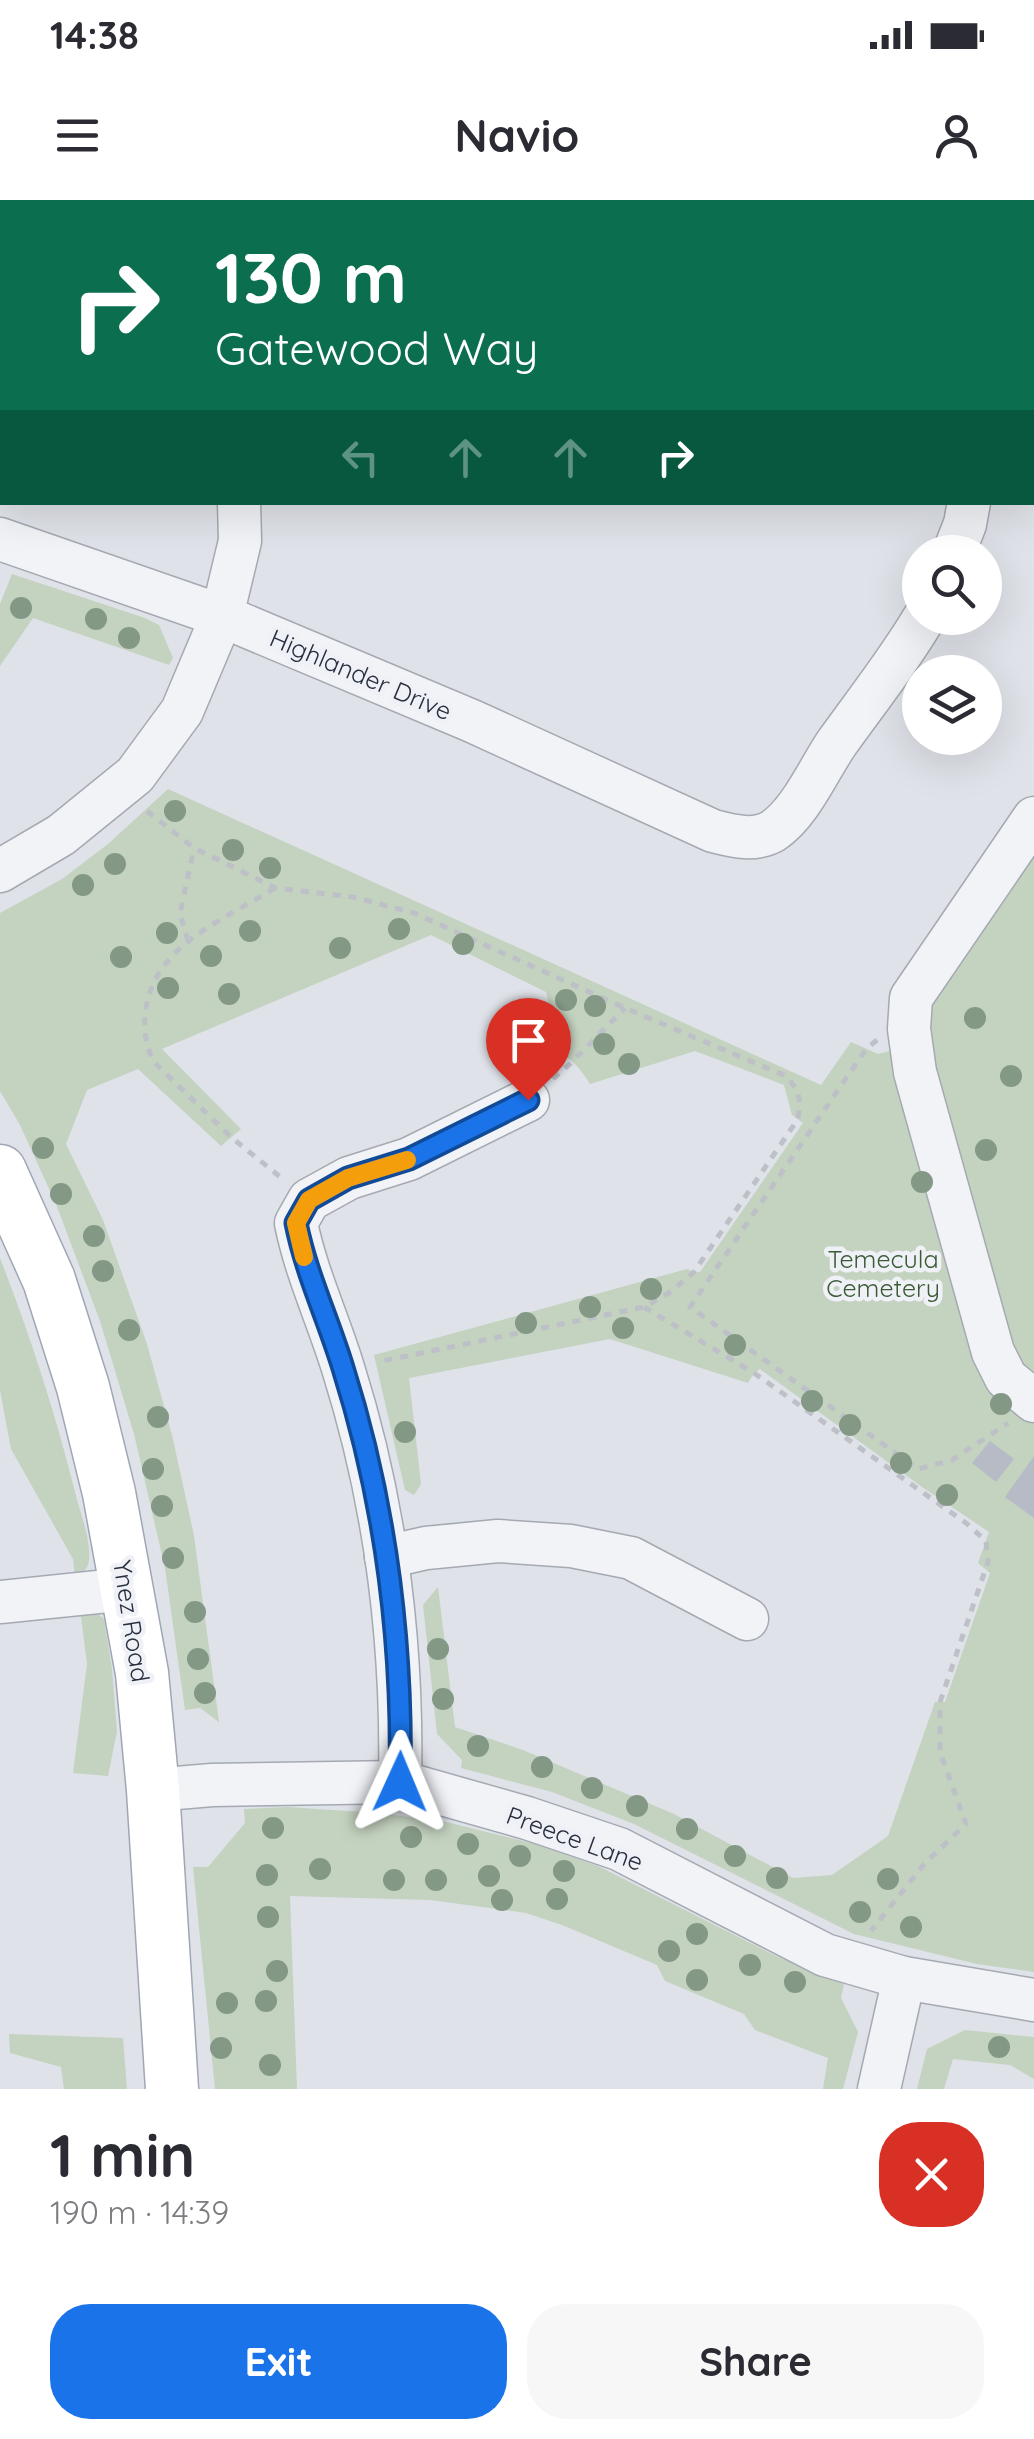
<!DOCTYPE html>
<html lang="en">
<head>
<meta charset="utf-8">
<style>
  body { margin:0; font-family:Quicksand,sans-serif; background:#f7f7f7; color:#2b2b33; height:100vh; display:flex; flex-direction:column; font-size:38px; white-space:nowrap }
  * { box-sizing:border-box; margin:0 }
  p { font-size:32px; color:#7c7c81 }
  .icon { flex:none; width:55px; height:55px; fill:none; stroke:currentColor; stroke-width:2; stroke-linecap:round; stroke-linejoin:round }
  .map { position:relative; height:1889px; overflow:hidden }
  .side { display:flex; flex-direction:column; background:#fff; flex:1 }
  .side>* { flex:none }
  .hud { position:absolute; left:0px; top:0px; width:1035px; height:305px; box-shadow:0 10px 40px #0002; background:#0b6e4f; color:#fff; overflow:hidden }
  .buttons { position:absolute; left:902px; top:335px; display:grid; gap:20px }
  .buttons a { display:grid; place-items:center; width:100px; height:100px; border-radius:50%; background:#fff; box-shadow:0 10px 40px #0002; font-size:50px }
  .pin { position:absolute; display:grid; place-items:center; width:85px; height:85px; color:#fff; margin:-102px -42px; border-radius:50% 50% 50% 0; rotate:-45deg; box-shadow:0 0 10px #0007 }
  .pin .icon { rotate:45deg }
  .me { position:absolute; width:110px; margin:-55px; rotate:1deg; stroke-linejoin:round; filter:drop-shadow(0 0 8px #0008) }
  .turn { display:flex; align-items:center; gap:35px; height:210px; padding:0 50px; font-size:45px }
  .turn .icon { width:130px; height:130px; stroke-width:2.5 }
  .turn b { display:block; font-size:70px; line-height:85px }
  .lanes { display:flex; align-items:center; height:95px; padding:0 50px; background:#0003; justify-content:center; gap:50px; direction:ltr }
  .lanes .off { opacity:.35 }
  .round { display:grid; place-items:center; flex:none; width:105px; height:105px; border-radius:40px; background:#f7f7f7 }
  .overview { display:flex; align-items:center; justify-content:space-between; height:170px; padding:0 50px }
  h1 { font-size:60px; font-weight:800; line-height:75px }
  .cta { display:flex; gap:20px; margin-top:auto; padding:20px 50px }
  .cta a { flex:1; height:115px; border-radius:40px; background:#1a73e8; color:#fff; font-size:40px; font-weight:800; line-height:115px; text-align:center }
  .cta a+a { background:#f7f7f7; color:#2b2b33 }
  .status { display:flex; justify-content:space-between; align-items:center; height:70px; padding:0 50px; background:#fff; direction:ltr }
  .status svg { height:28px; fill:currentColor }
  header { display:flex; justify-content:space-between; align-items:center; height:130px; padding:0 50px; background:#fff; font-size:45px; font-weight:800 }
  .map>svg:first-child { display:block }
  .green { fill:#c4d2c0 }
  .building { fill:#b7bbc5 }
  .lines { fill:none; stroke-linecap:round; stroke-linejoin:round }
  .minor-casing { stroke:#a4a9b2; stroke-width:45 }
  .major-casing { stroke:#9fa6b4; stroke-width:55 }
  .path { stroke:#bdc0c7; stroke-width:5; stroke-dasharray:8 8; stroke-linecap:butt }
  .minor { stroke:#f2f3f7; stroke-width:42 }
  .major { stroke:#fff; stroke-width:52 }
  .tree { fill:#849886 }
  .route-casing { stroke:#114b97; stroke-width:25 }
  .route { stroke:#1a73e8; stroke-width:18 }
  .slow { stroke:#f59e0b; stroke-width:18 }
  .labels { text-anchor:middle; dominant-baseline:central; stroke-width:9; stroke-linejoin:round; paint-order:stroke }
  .street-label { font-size:25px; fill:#282f3f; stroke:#eff1f6 }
  .park-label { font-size:25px; fill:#3a5b36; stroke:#eff1f6 }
</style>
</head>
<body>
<div class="status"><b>14:38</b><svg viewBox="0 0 49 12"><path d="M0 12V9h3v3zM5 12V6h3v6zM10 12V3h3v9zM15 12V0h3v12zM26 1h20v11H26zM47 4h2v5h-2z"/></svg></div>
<header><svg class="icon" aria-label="menu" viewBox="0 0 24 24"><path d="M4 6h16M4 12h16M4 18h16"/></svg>Navio<svg class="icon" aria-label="person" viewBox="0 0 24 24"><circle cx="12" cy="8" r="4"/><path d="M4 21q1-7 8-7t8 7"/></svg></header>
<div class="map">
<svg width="1034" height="1889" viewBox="0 0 1034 1889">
  <rect width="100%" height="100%" fill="#dfe2e8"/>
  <g class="green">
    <path d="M 12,374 L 145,418 L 159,425 L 173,458 L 169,465 L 33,418 L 0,466 L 0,404 Z"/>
    <path d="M 168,589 L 821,885 L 851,842 L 878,854 L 924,842 L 922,814 L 1034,643 L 1034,1772 L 977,1764 L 854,1734 L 634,1624 L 552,1592 L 461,1568 L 462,1560 L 437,1534 L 423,1405 L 438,1387 L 455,1527 L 523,1550 L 674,1614 L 793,1678 L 832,1675 L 888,1636 L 935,1502 L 945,1502 L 990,1373 L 978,1363 L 989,1332 L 922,1287 L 760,1169 L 754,1173 L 748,1183 L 610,1139 L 409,1178 L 421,1284 L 414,1295 L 405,1290 L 374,1155 L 687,1069 L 694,1072 L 700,1072 L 803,923 L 792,915 L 784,885 L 695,851 L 590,884 C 580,867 569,857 552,847 L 564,825 L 551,815 L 546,792 L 431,735 L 162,849 L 241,929 L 221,946 L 138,869 L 87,890 L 66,944 L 103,1020 L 147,1144 L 173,1239 L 194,1336 L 219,1522 L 200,1508 L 185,1510 L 165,1368 L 134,1234 L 100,1121 L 56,1004 L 20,925 L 0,891 L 0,713 L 62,679 L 108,644 Z"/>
    <path d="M 0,1058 C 30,1135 55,1212 75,1292 C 80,1313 91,1338 89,1360 C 88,1369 84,1372 75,1375 L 73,1359 L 11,1249 L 0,1190 Z"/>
    <path d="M 80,1409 L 91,1409 L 104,1419 L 112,1469 L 117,1531 L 108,1576 L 73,1573 L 87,1464 Z"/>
    <path d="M 287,1607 L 379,1613 L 446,1622 L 532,1643 L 598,1666 L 776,1756 L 844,1784 L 841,1798 L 858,1832 L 843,1889 L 823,1889 L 828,1858 L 755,1830 L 744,1814 L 665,1781 L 657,1765 L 562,1725 L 526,1713 L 430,1700 L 290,1696 L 297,1889 L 215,1889 L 193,1667 L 208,1667 L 245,1623 L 244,1609 Z"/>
    <path d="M 965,1830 L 1034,1837 L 1034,1879 L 1010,1865 L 953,1859 L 944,1889 L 917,1889 L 927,1849 Z"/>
    <path d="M 9,1834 L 123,1838 L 127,1889 L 64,1889 L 61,1867 L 10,1853 Z"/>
  </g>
  <g class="building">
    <path d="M 990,1241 L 1014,1259 L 996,1282 L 972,1263 Z"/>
    <path d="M 1034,1256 L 1034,1318 L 1005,1297 Z"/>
  </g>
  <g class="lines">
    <defs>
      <g id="minor">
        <path d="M 182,0 L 183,2"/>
        <path d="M 587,0 L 587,2"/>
        <path d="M 972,2 L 972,0"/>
        <path d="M 0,339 L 222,416 L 472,521 L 713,631 C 733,636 754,642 773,631 C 800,613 818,571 836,544 C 866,502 898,462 924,418"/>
        <path d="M 954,352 L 965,324 L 969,302"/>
        <path d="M 1034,618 L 911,798 L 909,829 L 915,872 L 993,1152 L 1006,1178 L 1034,1201"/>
        <path d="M 0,671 L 61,635 L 135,575 L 182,511 L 222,416 L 240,341 L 239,302"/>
        <path d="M 386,1357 L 426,1348 L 498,1341 L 571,1346 L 631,1358 L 747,1419"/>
        <path d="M 0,1402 L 127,1389"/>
        <path d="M 400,1582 C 403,1443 385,1301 343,1168 C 328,1119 306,1073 296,1023 L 309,1000 L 349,978 L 409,959 L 528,900"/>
        <path d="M 153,1590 L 212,1585 L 400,1582 L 527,1618 L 619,1649 L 825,1755 L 904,1778 L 1034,1800"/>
        <path d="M 879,1889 L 904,1778"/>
      </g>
      <path id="major" d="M 0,971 L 49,1080 L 83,1187 L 109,1293 L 142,1473 L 153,1590 L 172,1889"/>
    </defs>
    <use href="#minor" class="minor-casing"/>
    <use href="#major" class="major-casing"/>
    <g class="path">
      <path d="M 147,611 L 194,648 L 276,688 L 353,697 L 414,713 L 625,808 L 786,876 C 800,891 801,900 798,919 L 694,1072 L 669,1093 L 644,1107 L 378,1162"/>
      <path d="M 275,688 C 226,719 156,744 146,808 C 143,828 145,845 154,862 L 232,938 L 284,980"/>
      <path d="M 188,741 L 180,714 L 194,648"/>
      <path d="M 877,840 L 866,849 L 690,1107 L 918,1269 L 952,1260 L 1008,1223"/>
      <path d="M 553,879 L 571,863 L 625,808"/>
      <path d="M 644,1107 L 754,1173 L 966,1323 L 986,1341 L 988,1362 L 940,1502 L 940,1552 L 966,1624 L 925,1663 L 871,1731"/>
    </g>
    <use href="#minor" class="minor"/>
    <use href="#major" class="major"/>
  </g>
  <g class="tree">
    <circle cx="21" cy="408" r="11"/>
    <circle cx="96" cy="419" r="11"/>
    <circle cx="129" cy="438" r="11"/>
    <circle cx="175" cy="611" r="11"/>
    <circle cx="233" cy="650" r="11"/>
    <circle cx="115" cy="664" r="11"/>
    <circle cx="270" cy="668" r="11"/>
    <circle cx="83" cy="685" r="11"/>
    <circle cx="399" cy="729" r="11"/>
    <circle cx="250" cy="731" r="11"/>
    <circle cx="167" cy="733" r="11"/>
    <circle cx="463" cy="744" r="11"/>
    <circle cx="340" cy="748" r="11"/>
    <circle cx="211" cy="756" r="11"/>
    <circle cx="121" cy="757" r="11"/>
    <circle cx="168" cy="788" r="11"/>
    <circle cx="229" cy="794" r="11"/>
    <circle cx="566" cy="800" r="11"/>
    <circle cx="595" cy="806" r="11"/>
    <circle cx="975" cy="818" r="11"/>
    <circle cx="604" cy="844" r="11"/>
    <circle cx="629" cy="864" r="11"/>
    <circle cx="1011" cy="876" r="11"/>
    <circle cx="43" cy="948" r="11"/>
    <circle cx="986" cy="950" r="11"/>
    <circle cx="922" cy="982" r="11"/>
    <circle cx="61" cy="994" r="11"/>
    <circle cx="94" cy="1036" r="11"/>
    <circle cx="103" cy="1071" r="11"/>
    <circle cx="651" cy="1089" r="11"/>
    <circle cx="590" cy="1107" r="11"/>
    <circle cx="526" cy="1123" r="11"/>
    <circle cx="623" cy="1128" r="11"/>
    <circle cx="129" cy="1130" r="11"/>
    <circle cx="735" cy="1145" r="11"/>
    <circle cx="812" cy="1201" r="11"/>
    <circle cx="1001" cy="1204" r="11"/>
    <circle cx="158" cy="1217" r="11"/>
    <circle cx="850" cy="1225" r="11"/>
    <circle cx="405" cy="1232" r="11"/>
    <circle cx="901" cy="1263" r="11"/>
    <circle cx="153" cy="1269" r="11"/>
    <circle cx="947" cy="1295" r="11"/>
    <circle cx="162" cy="1306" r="11"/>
    <circle cx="173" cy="1358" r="11"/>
    <circle cx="195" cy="1412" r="11"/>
    <circle cx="438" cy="1449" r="11"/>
    <circle cx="198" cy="1459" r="11"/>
    <circle cx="205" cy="1493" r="11"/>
    <circle cx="443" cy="1499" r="11"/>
    <circle cx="478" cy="1546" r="11"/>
    <circle cx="542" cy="1567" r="11"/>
    <circle cx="592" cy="1588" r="11"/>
    <circle cx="637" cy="1606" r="11"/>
    <circle cx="273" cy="1628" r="11"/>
    <circle cx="687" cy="1629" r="11"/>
    <circle cx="411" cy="1637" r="11"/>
    <circle cx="468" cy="1644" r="11"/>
    <circle cx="520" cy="1656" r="11"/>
    <circle cx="735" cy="1656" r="11"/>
    <circle cx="320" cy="1669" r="11"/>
    <circle cx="564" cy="1671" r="11"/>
    <circle cx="267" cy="1675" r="11"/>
    <circle cx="489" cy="1676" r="11"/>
    <circle cx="777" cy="1678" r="11"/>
    <circle cx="888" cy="1679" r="11"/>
    <circle cx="394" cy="1680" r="11"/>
    <circle cx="436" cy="1680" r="11"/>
    <circle cx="557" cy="1699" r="11"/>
    <circle cx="502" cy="1700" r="11"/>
    <circle cx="860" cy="1712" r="11"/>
    <circle cx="268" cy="1717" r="11"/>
    <circle cx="911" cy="1727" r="11"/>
    <circle cx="697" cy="1734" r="11"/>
    <circle cx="669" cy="1751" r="11"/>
    <circle cx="750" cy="1765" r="11"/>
    <circle cx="277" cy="1771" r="11"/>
    <circle cx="697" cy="1780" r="11"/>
    <circle cx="795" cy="1782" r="11"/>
    <circle cx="266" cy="1801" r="11"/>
    <circle cx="227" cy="1803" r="11"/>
    <circle cx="999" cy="1847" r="11"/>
    <circle cx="221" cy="1848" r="11"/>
    <circle cx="270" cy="1865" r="11"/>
  </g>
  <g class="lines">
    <defs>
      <path id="route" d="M 400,1582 C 403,1443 385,1301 343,1168 C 328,1119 306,1073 296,1023 L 309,1000 L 348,978 L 409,959 L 528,900"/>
    </defs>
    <use href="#route" class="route-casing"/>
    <use href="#route" class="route"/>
    <path class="slow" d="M 304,1057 L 296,1023 L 309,1000 L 348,978 L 407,960"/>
  </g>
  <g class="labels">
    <g class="street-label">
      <text transform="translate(361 474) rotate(23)">Highlander Drive</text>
      <text transform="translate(132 1421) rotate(81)">Ynez Road</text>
      <text transform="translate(575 1638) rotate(20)">Preece Lane</text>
    </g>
    <g class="park-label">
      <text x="883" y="1058">Temecula<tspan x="883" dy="29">Cemetery</tspan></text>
    </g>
  </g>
</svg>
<div class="buttons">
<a><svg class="icon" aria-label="search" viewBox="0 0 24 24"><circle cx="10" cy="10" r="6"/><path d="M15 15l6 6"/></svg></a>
<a><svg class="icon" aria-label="layers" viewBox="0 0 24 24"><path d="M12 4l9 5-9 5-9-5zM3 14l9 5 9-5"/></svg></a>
</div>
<div class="pin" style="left:528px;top:900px;background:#d93025"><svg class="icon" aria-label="arrive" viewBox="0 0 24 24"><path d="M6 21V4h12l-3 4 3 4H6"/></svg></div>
<svg class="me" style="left:400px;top:1582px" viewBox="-20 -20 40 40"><path d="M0-17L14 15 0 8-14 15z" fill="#1a73e8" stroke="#fff" stroke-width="4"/></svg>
<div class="hud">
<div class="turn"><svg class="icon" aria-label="right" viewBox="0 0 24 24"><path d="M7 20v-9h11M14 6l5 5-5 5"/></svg><div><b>130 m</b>Gatewood Way</div></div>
<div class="lanes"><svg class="icon off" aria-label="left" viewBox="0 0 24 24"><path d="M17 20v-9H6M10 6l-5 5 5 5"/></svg><svg class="icon off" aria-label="ahead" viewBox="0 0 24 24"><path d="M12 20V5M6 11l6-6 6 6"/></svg><svg class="icon off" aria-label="ahead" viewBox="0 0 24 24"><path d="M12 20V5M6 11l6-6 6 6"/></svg><svg class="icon" aria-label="right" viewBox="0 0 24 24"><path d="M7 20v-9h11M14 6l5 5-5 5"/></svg></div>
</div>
</div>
<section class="side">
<div class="overview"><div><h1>1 min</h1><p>190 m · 14:39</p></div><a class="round" style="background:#d93025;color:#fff"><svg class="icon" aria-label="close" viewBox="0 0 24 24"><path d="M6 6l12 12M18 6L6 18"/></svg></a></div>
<div class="cta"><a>Exit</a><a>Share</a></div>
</section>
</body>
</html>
